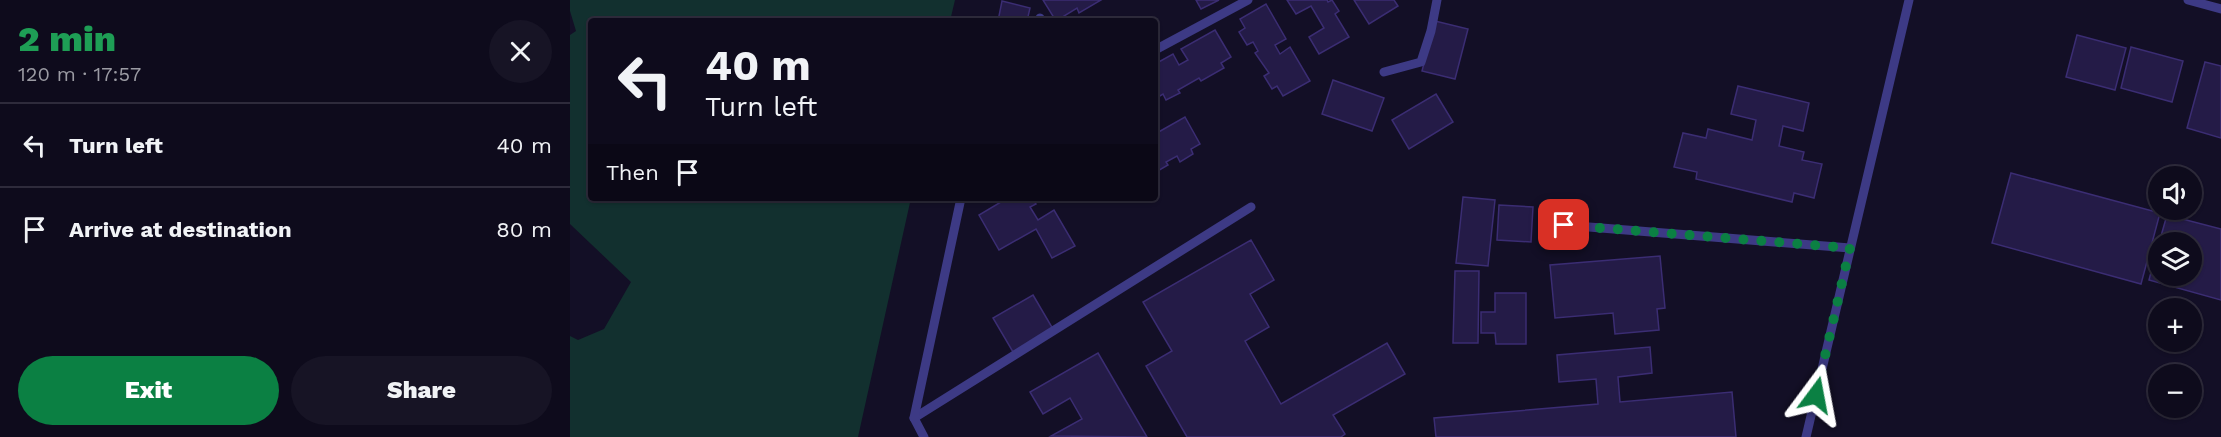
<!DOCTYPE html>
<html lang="en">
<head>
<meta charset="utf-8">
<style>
  body { margin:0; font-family:"Work Sans",sans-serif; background:#171425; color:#f1f3f6; height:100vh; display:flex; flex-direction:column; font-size:22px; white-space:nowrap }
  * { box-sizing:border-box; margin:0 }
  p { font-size:20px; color:#9b9ba3 }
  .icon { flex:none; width:33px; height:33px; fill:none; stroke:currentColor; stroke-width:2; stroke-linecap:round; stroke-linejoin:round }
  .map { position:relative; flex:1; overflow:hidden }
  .side { display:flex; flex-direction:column; background:#0e0b1c; width:570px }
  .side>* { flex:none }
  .hud { position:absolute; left:18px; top:18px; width:570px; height:183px; border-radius:6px; box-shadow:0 2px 4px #0004,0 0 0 2px #2e2b3b; background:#0e0b1c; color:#f1f3f6; overflow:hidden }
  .controls { position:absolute; left:1578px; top:166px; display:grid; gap:12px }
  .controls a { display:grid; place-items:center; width:54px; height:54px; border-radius:50%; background:#0e0b1c; box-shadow:0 2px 4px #0004,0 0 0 2px #2e2b3b; font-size:30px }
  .pin { position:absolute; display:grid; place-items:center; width:51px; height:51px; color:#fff; margin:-26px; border-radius:12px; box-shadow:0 3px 9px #0006 }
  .me { position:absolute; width:66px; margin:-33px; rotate:13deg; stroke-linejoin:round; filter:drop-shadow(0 0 4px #0008) }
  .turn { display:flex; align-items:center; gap:21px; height:126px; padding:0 18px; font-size:27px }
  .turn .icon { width:78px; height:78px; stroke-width:2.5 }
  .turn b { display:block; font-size:42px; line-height:51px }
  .then { display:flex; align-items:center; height:57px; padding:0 18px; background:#0003; gap:12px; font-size:22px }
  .round { display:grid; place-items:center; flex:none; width:63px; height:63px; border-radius:32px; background:#171425 }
  .head { display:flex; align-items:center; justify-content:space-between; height:102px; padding:0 18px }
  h1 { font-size:36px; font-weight:800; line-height:45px; color:#1e9e55 }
  .button { display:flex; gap:12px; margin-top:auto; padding:12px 18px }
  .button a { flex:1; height:69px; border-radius:36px; background:#0b8043; color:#fff; font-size:24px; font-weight:800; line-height:69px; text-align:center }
  .button a+a { background:#171425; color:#f1f3f6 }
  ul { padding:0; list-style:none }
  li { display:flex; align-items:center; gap:18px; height:84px; padding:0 18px; border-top:2px solid #2e2b3b }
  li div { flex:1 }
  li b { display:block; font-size:22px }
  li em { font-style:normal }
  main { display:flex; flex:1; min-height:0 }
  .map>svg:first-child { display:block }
  .green { fill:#12302f }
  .building { fill:#241b47; stroke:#3b2d73; stroke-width:1.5 }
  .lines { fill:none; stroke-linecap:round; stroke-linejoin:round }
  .service { stroke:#3d3a85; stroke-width:9 }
  .route { stroke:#0b8043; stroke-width:10; stroke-dasharray:0 18 }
</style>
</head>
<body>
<main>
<section class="side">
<div class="head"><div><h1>2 min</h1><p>120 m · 17:57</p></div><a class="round"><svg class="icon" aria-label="close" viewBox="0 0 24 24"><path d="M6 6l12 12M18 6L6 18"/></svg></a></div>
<ul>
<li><svg class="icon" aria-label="left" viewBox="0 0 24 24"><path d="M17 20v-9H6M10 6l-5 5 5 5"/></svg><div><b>Turn left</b></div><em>40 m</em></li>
<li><svg class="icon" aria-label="arrive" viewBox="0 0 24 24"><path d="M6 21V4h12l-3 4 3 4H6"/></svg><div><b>Arrive at destination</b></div><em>80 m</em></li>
</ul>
<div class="button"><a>Exit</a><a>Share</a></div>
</section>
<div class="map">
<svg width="1651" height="437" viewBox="0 0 1651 437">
  <rect width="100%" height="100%" fill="#130f26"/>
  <path class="green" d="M 0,0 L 385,0 L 380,21 L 21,21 L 21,198 L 341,198 L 288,437 L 0,437 L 0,336 L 8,340 L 34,329 L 61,282 L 0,224 L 0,35 L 6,31 L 0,11 Z"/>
  <g class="building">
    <path d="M 473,0 L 531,0 L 509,13 L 507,8 L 486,21 Z"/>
    <path d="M 626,0 L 649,0 L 631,9 Z"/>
    <path d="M 717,0 L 757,0 L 758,2 L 762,0 L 769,11 L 765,14 L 779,37 L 749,54 L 739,37 L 754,28 L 741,6 L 726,14 Z"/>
    <path d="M 784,0 L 824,0 L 828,6 L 799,24 Z"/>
    <path d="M 432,1 L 460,8 L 457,21 L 428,21 Z"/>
    <path d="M 696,4 L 716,39 L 705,45 L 710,54 L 720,47 L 740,81 L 713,96 L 707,86 L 702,89 L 694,76 L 699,73 L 685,53 L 688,51 L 683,42 L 677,45 L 669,32 L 675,28 L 670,19 Z"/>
    <path d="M 865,21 L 898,29 L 885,79 L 852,71 Z"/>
    <path d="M 645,30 L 661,57 L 651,63 L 654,68 L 631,81 L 629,78 L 608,90 L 610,93 L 596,100 L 593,94 L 585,99 L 585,64 L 603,54 L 609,65 L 618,60 L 611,49 Z"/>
    <path d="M 1507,35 L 1556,48 L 1545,90 L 1496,77 Z"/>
    <path d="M 1561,47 L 1613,61 L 1602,102 L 1551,88 Z"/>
    <path d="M 1635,62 L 1651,66 L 1651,138 L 1617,128 Z"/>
    <path d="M 763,80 L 814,98 L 802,131 L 752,114 Z"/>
    <path d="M 1168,86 L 1239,103 L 1233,131 L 1213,126 L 1209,146 L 1234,152 L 1232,160 L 1252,164 L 1244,198 L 1224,193 L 1222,202 L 1126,179 L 1127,172 L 1104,167 L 1113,133 L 1136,138 L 1138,129 L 1182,140 L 1186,120 L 1161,114 Z"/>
    <path d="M 866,94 L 883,122 L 839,149 L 822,120 Z"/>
    <path d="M 615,117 L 630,144 L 621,149 L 623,154 L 610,162 L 607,156 L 596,162 L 598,165 L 586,172 L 585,148 L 587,146 L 585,134 Z"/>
    <path d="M 1441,173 L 1590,213 L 1571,284 L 1422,243 Z"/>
    <path d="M 893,197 L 925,200 L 918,266 L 886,263 Z"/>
    <path d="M 431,198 L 462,198 L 466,204 L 460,207 L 468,220 L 484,210 L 505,246 L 482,258 L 466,229 L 429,250 L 409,215 L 431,202 L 429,199 Z"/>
    <path d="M 929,205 L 963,207 L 961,242 L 927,240 Z"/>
    <path d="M 1597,215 L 1651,229 L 1651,300 L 1579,280 L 1588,245 L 1588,276 L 1622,276 L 1622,243 L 1589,243 Z"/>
    <path d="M 681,240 L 704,280 L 680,294 L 699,327 L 675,341 L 711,404 L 817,343 L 835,374 L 763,415 L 775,434 L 771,437 L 617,437 L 576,366 L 602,351 L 573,302 Z"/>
    <path d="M 1090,256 L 1095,308 L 1087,309 L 1089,330 L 1045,334 L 1043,313 L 985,318 L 980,265 Z"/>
    <path d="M 885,271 L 909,271 L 908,343 L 883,343 Z"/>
    <path d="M 925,293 L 956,293 L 956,344 L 926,344 L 925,333 L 911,333 L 911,312 L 925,312 Z"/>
    <path d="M 463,295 L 483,329 L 443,352 L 423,318 Z"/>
    <path d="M 1080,347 L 1082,373 L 1048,377 L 1050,402 L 1162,392 L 1166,437 L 866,437 L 864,418 L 1028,404 L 1026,379 L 989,382 L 987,355 Z"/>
    <path d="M 528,353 L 577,437 L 481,436 L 512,419 L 500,398 L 473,414 L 460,392 Z"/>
  </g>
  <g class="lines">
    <g class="service">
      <path d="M 1618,0 L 1651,9"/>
      <path d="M 470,18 L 471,21"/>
      <path d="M 585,50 L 678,0"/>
      <path d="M 814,72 L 851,62 L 861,31 L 867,0"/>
      <path d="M 994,225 L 1280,248"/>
      <path d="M 344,418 L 681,207"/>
      <path d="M 354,437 L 344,418 L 391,198"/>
      <path d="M 1236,437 L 1339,0"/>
    </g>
  </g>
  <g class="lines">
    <path class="route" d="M 994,225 L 1280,248 L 1246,395"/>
  </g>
</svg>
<div class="controls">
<a><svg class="icon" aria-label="sound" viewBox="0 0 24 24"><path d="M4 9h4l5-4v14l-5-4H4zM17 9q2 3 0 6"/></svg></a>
<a><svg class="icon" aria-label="layers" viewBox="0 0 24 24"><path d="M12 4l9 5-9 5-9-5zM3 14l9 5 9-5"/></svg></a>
<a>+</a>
<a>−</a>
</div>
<div class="pin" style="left:994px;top:225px;background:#d93025"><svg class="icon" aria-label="arrive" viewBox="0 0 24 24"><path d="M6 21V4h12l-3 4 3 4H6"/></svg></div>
<svg class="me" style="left:1246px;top:395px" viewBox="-20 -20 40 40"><path d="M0-17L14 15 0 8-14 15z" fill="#0b8043" stroke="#fff" stroke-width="4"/></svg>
<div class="hud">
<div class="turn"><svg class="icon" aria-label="left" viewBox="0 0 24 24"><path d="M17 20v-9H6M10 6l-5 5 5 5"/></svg><div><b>40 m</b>Turn left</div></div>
<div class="then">Then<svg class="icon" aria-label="arrive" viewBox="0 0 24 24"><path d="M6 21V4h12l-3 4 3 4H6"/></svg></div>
</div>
</div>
</main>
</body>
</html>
